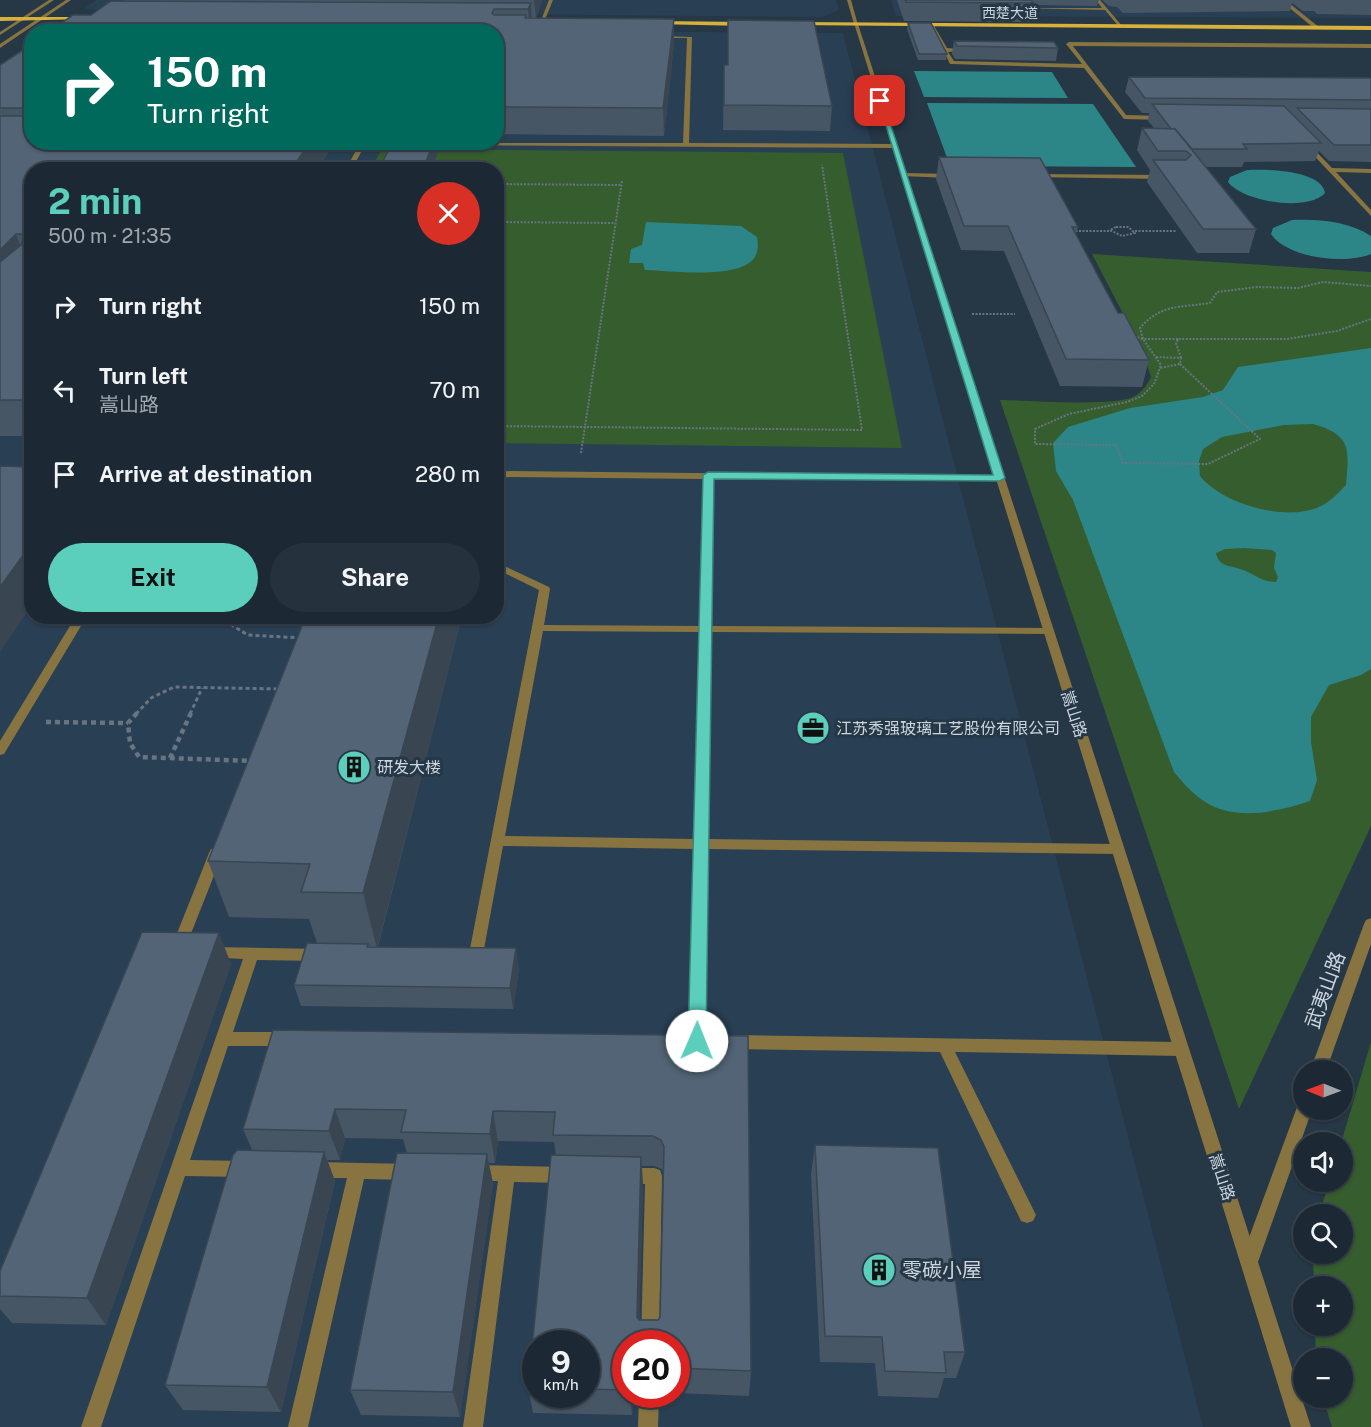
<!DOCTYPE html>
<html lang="en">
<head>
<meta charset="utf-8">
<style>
  body { margin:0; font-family:"Public Sans","Noto Sans SC",sans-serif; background:#25313c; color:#f1f3f6; height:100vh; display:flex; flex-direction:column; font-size:22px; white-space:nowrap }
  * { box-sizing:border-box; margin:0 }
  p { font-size:20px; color:#a0a6ac }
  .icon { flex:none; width:33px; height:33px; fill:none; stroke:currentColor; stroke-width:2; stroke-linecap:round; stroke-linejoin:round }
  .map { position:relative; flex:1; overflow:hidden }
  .side { position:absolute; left:24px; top:162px; width:480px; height:462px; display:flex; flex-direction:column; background:#1c2934; border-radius:24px; box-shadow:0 2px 4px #0004,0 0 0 2px #3a454f }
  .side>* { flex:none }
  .guide { position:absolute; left:24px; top:24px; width:480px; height:126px; border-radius:24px; box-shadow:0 2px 4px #0004,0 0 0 2px #3a454f; background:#00695c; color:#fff; overflow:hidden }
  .needle { width:39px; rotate:271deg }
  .fabs { position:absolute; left:1293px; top:1060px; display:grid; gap:12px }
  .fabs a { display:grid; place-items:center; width:60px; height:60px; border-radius:50%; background:#1c2934; box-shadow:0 2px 4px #0004,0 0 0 2px #3a454f; font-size:30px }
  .speed { position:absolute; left:522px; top:1330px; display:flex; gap:12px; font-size:30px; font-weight:700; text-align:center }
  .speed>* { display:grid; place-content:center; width:78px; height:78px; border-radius:50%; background:#1c2934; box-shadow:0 2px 4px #0004,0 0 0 2px #3a454f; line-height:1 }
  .speed small { font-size:15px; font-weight:400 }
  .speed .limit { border:9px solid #d22; background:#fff; color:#111 }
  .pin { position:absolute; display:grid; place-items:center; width:51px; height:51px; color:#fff; margin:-26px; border-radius:12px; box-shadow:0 3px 9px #0006 }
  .me { position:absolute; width:66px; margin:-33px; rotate:1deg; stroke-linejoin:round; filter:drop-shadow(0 0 4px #0008) }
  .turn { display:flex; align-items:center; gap:21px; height:126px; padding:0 24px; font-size:27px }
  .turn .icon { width:78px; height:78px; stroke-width:2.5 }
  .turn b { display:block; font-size:42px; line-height:51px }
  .round { display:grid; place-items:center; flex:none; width:63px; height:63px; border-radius:32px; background:#25313c }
  .summary { display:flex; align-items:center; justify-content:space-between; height:102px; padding:0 24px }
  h1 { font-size:36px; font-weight:700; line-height:45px; color:#5bcebc }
  .button { display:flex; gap:12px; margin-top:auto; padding:12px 24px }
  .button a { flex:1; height:69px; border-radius:36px; background:#5bcebc; color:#111; font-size:24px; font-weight:700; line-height:69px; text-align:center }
  .button a+a { background:#25313c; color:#f1f3f6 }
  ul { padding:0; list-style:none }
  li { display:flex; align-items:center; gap:18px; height:84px; padding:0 24px }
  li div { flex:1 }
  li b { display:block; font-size:22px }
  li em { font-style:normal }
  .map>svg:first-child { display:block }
  .built { fill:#293f54; fill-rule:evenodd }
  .green { fill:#365d2e }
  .water { fill:#2c8687; fill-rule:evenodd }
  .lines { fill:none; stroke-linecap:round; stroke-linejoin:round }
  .path-far2 { stroke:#677582; stroke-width:2; stroke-dasharray:2 1.5; stroke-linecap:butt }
  .path-far1 { stroke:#677582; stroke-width:3; stroke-dasharray:4 3; stroke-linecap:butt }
  .path { stroke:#677582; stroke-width:4.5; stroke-dasharray:5 4; stroke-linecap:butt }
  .service { fill:#877441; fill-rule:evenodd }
  .minor { fill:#877441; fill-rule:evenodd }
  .tertiary { fill:#877441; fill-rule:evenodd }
  .primary { fill:#d8b13a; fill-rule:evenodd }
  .wall { fill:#475665; fill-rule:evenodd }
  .shaded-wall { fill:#394652 }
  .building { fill:#526475; stroke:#394652; stroke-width:1.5 }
  .route { fill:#5bcebc; stroke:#3b867a; stroke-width:1.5 }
  .labels { text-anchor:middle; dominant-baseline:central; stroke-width:6; stroke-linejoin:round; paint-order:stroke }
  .far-street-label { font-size:14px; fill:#ccd6e0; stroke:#263746 }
  .street-label { font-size:16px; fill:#ccd6e0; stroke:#263746 }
  .poi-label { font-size:16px; fill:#ccd6e0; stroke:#263746; text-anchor:start }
  .near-street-label { font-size:20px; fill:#ccd6e0; stroke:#263746 }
  .near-poi-label { font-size:20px; fill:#ccd6e0; stroke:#263746; text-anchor:start }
</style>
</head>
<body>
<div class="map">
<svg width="1371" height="1427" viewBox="0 0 1371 1427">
  <rect width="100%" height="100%" fill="#263746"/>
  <g class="built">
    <path d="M 96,0 L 836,0 L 839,10 L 822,17 L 107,11 L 84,9 Z"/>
    <path d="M 891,0 L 1371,0 L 1371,18 L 896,16 Z"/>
    <path d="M 66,27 L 843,33 L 1203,1427 L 0,1427 L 0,74 L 32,142 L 496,142 L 496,32 ZM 32,170 L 496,170 L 496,616 L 32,616 ZM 536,1344 L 586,1344 L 586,1395 L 536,1395 ZM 626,1344 L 676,1344 L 676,1395 L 626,1395 Z"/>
  </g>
  <g class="green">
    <path d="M 382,149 L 843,153 L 902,448 L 497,443 L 496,170 L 370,170 Z"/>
    <path d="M 1092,254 L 1371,272 L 1371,826 L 1239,1109 L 1000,400 C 1028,400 1111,407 1133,397 C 1143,392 1146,386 1151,377 L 1143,352 Z"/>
    <path d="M 1371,1042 L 1371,1427 L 1332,1427 L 1323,1398 L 1342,1398 L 1342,1359 L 1316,1359 L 1315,1326 L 1342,1326 L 1342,1287 L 1314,1287 L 1313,1254 L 1342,1254 L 1342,1215 L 1318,1215 L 1330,1182 L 1342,1182 L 1341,1143 Z"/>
  </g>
  <g class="water">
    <path d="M 914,71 L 1052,72 L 1068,98 L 924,97 Z"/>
    <path d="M 927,103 L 1093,104 L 1136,167 L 950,166 Z"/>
    <path d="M 1247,170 C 1266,169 1321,170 1325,193 C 1308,212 1243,202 1228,182 L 1230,177 Z"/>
    <path d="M 1292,220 C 1319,219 1348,221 1371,236 L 1371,254 C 1345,265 1287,258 1271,234 L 1273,228 Z"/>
    <path d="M 646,222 L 741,226 L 757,237 C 759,247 758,257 749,263 C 728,278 671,271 645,270 L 643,263 L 629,263 L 631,249 L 642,245 Z"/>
    <path d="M 1371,348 L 1371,669 L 1361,675 L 1329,685 L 1311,717 L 1311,742 L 1317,780 L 1310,801 C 1274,813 1228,823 1197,796 C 1188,789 1181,780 1174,772 L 1073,500 L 1056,471 L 1053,443 L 1068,427 L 1130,408 L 1203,397 L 1223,390 L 1238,367 ZM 1313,424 C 1352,435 1349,449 1346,485 C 1339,492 1330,502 1321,506 C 1288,523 1222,504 1200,476 L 1199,461 L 1203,449 L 1222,437 L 1284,425 ZM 1244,548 L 1272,550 L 1276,553 L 1274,568 L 1278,577 L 1276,582 C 1261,582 1255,574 1243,570 C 1231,565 1219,568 1216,553 L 1225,549 Z"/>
  </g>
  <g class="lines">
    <g class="path-far2">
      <path d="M 496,184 L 621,185"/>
      <path d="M 496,222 L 615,223"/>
      <path d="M 1116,227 L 1128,227 L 1135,233 L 1122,236 L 1110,230 Z"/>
      <path d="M 1072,231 L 1111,231"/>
      <path d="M 1135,231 L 1176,231"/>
      <path d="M 972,314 L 1015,314"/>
      <path d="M 1134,336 L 1143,339 L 1161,365 L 1154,384 L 1142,396 L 1127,402 L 1069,414 L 1035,429 L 1035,444 L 1116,445 L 1123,463 L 1208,464 L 1260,439 L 1180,364"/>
      <path d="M 1178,339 L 1143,339 L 1140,328 C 1162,303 1180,308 1210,303 L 1217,292 L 1257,287 L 1298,288 L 1323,282 L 1371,286"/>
      <path d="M 1156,357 L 1181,358 L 1180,364 L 1160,368"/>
      <path d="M 1181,358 L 1176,343 L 1178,339 L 1287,339 L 1337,331 L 1371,319"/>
      <path d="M 496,426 L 862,430 L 822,165"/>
      <path d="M 581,453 L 622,181"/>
    </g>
    <g class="path-far1">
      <path d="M 232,616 L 233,626 L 248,635 L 302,638"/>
      <path d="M 136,714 L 151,698 L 174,687 L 281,689"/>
      <path d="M 190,714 L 202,688"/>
    </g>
    <g class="path">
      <path d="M 137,713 L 128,723 L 130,743 L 139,757 L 253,761"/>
      <path d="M 46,722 L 128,723"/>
      <path d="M 170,758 L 191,713"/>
    </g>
    <g class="service">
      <path d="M 549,0 L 553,0 L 544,22 L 540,23 Z"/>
      <path d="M 1096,0 L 1100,0 L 1123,27 L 1119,27 L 1105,10 L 1015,8 L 1102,8 Z"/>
      <path d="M 1280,0 L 1285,0 L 1319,27 L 1319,29 L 1315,29 Z"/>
      <path d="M 933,24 L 947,48 L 971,50 L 948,52 L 954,61 L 1082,64 L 1066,44 L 1069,42 L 1371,44 L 1371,48 L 1073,46 L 1126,115 L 1164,116 L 1167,118 L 1164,120 L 1124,119 L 1084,68 L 950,64 L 931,25 Z"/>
      <path d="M 660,36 L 692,37 L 689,143 L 894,144 L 897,146 L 894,148 L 424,145 L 421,143 L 683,143 L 687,38 L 658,38 Z"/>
      <path d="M 361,142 L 367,142 L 351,170 L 345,170 Z"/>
      <path d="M 1304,143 L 1308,143 L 1332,168 L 1371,169 L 1371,173 L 1336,172 L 1371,210 L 1371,216 L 1304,145 Z"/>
      <path d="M 903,173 L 950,174 L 953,176 L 950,178 L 901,176 L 901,174 Z"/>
      <path d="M 1034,174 L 1163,175 L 1166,177 L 1163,179 L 1032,177 L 1031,176 Z"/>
      <path d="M 496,471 L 1003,476 L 1003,480 L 1000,481 L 713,479 L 711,626 L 1048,628 L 1054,631 L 1048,634 L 711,632 L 708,839 L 1117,844 L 1122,845 L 1124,849 L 1122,853 L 1117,854 L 707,849 L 705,1041 L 702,1046 C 695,1048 688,1048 681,1046 L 678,1041 L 681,1036 L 689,1034 L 694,849 L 503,846 L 482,960 L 480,964 L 475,966 L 467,963 L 465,959 L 469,954 L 539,590 L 496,569 L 496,562 L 549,587 L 550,589 L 544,625 L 700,626 L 703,479 L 496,477 ZM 543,631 L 699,632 L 694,839 L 505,836 Z"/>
      <path d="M 76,616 L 87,616 L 4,754 L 0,755 L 0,741 Z"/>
      <path d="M 216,848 L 221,849 L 223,853 L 186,946 L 184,950 L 179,952 L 174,950 L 172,946 L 209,853 L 211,849 Z"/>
      <path d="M 211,947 L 320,949 L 325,951 L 327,955 L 325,959 L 320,961 L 257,960 L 233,1032 L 284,1032 L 289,1034 L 292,1039 L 289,1044 L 284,1046 L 228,1046 L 190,1160 L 244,1161 L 250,1163 L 252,1169 L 250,1175 L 244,1177 L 185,1176 L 101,1427 L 81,1427 L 243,959 L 206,957 L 204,953 L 206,949 Z"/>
      <path d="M 734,1035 L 1180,1042 L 1185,1044 L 1188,1049 L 1185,1054 L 1180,1056 L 955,1052 L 1036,1215 L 1033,1221 L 1027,1223 L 1021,1221 L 940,1052 L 734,1049 L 729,1047 L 726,1042 L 729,1037 Z"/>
      <path d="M 316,1162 L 409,1164 L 415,1166 L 417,1172 L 415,1178 L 409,1180 L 364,1179 L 308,1427 L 288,1427 L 347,1178 L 316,1178 L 310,1176 L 308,1170 L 310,1164 Z"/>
      <path d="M 475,1165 L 565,1167 L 571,1169 L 573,1175 L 571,1181 L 565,1183 L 514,1182 L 483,1427 L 463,1427 L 498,1181 L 475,1181 L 469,1179 L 467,1173 L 469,1167 Z"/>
      <path d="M 628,1168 L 654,1168 L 660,1170 L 662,1176 L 659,1344 L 641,1344 L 645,1184 L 628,1184 L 622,1182 L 620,1176 L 622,1170 Z"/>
      <path d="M 639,1395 L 659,1395 L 658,1427 L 638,1427 Z"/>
    </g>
    <path class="minor" d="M 854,23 L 858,24 L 1258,1262 L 1255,1268 L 1249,1271 L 1243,1268 L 1240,1262 Z"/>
    <g class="tertiary">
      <path d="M 49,0 L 54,0 L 0,35 L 0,32 Z"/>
      <path d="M 66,0 L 71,0 L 0,48 L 0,44 Z"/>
      <path d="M 847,0 L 851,0 L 858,25 L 854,24 Z"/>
      <path d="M 1371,918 L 1371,944 L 1326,1071 L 1310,1071 L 1364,924 L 1366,920 Z"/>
      <path d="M 1304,1103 L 1304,1110 L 1312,1110 L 1258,1262 L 1311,1427 L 1291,1427 L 1240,1262 L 1296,1110 L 1298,1105 Z"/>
    </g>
    <g class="primary">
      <path d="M 0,17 L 87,17 L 90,19 L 0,21 Z"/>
      <path d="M 654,21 L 747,22 L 750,24 L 747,26 L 652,24 Z"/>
      <path d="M 795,22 L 1371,26 L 1371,30 L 793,25 Z"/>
    </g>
  </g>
  <g class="wall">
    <path d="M 124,0 L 542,0 L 536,18 L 674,19 L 674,43 L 664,136 L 496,134 L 496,32 L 91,15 Z"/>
    <path d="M 897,0 L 1099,0 L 1097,6 L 1033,5 L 1030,22 L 904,21 Z"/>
    <path d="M 1102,0 L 1371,0 L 1371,15 L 1317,14 L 1314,11 L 1303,11 L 1292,3 L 1290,11 L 1123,13 L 1117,7 L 1109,6 Z"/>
    <path d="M 908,23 L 947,54 L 946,60 L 918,60 L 907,29 Z"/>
    <path d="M 954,41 L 1058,48 L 1056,61 L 955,59 L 952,54 Z"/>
    <path d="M 32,44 L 32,142 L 335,142 L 317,170 L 32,170 L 32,436 L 0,436 L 0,65 Z"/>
    <path d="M 724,65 L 832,106 L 830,131 L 723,130 Z"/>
    <path d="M 1129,77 L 1371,78 L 1371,162 L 1329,161 L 1319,151 L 1315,161 L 1244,162 L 1242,167 L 1206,167 L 1256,229 L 1249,253 L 1197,253 L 1147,182 L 1150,170 L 1137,150 L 1142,128 L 1154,128 L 1148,121 L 1149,113 L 1142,113 L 1125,92 Z"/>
    <path d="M 393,142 L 441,142 L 441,146 L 431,170 L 385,170 L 383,161 Z"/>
    <path d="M 939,157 L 1078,227 L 1076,234 L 1118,313 L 1149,360 L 1142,387 L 1060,386 L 1004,251 L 961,250 L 936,179 Z"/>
    <path d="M 306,616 L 462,616 L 378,947 L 519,969 L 513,1009 L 301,1006 L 294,985 L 317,943 L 309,919 L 229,917 L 208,861 Z"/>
    <path d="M 231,964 L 106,1325 L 12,1323 L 0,1309 L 0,1271 Z"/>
    <path d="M 273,1030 L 748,1036 L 751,1371 L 749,1396 L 676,1393 L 676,1344 L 626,1344 L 626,1395 L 633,1395 L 632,1415 L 533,1413 L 528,1388 L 556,1155 L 554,1142 L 498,1141 L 495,1163 L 488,1163 L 493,1183 L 460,1417 L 361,1415 L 350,1390 L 407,1153 L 403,1139 L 345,1138 L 340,1160 L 327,1160 L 335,1181 L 281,1412 L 183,1410 L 165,1385 L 252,1150 L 243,1129 ZM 642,1166 L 654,1166 L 662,1169 L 663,1172 L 660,1317 L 658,1320 L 639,1319 L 643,1186 ZM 536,1344 L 586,1344 L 586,1395 L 536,1395 Z"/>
    <path d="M 815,1145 L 965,1352 L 956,1378 L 944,1378 L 938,1398 L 878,1396 L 875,1363 L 820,1362 L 811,1174 Z"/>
  </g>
  <g class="shaded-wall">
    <path d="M 534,0 L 542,0 L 536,18 Z"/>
    <path d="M 531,3 L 532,27 L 530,33 L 528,9 Z"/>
    <path d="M 674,19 L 674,43 L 664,136 L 663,108 Z"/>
    <path d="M 310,142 L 335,142 L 317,170 L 291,170 Z"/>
    <path d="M 434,142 L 441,142 L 441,146 L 431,170 L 427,170 L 426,161 Z"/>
    <path d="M 16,234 L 27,265 L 0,294 L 0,250 Z"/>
    <path d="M 32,543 L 32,605 L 0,652 L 0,587 Z"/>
    <path d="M 439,616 L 462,616 L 377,949 L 363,893 Z"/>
    <path d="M 219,933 L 231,964 L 106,1325 L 87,1298 Z"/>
    <path d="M 516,948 L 519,969 L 513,1009 L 510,988 Z"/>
    <path d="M 335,1109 L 345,1138 L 340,1160 L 329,1131 Z"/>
    <path d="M 493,1111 L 498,1141 L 495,1163 L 490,1134 Z"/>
    <path d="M 324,1152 L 335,1181 L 281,1412 L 267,1387 Z"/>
    <path d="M 487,1154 L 493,1183 L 460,1417 L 453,1392 Z"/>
    <path d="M 641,1157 L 643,1186 L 639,1344 L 637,1317 Z"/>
    <path d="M 630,1395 L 633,1395 L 632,1415 Z"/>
  </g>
  <g class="building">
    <path d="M 905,0 L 1031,0 L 1033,3 L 906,2 Z"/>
    <path d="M 111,1 L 531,3 L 528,9 L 494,9 L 492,13 L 494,15 L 526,15 L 525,18 L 674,19 L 663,108 L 496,107 L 496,32 L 49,32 L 73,15 L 91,15 Z"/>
    <path d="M 728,20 L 814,21 L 832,106 L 724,105 L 724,65 L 728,65 Z"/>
    <path d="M 908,23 L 931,23 L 947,54 L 919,54 Z"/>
    <path d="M 954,41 L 1054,42 L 1058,48 L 957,46 Z"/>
    <path d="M 32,44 L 32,142 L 121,142 L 125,143 L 126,142 L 310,142 L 291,170 L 32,170 L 32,400 L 0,400 L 0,262 L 22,244 L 23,234 L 16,234 L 0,250 L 0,116 L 24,116 L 23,108 L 0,108 L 0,65 Z"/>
    <path d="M 1129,77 L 1371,78 L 1371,100 L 1145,98 Z"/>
    <path d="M 1152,104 L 1284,106 L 1321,143 L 1243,144 L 1247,149 L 1192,149 L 1175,129 L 1171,129 Z"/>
    <path d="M 1297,108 L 1371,109 L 1371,145 L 1334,145 Z"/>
    <path d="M 1142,128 L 1175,129 L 1256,229 L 1203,229 L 1153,160 L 1186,160 L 1191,155 L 1186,151 L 1158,151 Z"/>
    <path d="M 393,142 L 434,142 L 426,161 L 383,161 Z"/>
    <path d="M 939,157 L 1040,158 L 1078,227 L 1072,227 L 1118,313 L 1124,313 L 1149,360 L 1066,359 L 1008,226 L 964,226 Z"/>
    <path d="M 0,466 L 32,467 L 32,543 L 0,587 Z"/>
    <path d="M 306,616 L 439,616 L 363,893 L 301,892 L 310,864 L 208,861 Z"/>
    <path d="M 142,932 L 219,933 L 87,1298 L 0,1296 L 0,1271 Z"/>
    <path d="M 307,943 L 368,944 L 367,947 L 516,948 L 510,988 L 294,985 Z"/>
    <path d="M 273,1030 L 748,1036 L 751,1371 L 676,1368 L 676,1344 L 626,1344 L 626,1390 L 586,1389 L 586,1344 L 536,1344 L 536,1388 L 528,1388 L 551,1155 L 641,1157 L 637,1317 L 639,1320 L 658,1320 L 660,1317 L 664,1147 L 661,1140 L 653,1136 L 553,1135 L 555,1112 L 493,1111 L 490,1134 L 401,1132 L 406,1110 L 335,1109 L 329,1131 L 243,1129 Z"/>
    <path d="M 815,1145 L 938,1148 L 965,1352 L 944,1352 L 946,1373 L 885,1371 L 882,1337 L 825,1336 Z"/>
    <path d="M 237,1150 L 324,1152 L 267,1387 L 165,1385 L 233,1155 Z"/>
    <path d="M 397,1153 L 487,1154 L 453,1392 L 350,1390 Z"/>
  </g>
  <path class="route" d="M 878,100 L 883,101 L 1005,478 L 1000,481 L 714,479 L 706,1041 L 703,1046 L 697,1049 L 691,1046 L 688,1041 L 703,475 L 708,472 L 993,475 Z"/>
  <defs>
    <symbol id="office-disc" viewBox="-11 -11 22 22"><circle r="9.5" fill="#5bcebc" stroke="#263746"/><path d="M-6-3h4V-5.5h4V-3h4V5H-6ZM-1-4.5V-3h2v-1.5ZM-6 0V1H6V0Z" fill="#111"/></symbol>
    <symbol id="building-disc" viewBox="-11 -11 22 22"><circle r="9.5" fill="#5bcebc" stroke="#263746"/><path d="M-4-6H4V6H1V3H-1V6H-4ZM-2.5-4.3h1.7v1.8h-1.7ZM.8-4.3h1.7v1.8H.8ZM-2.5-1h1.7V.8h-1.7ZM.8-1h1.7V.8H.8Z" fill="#111"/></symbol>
  </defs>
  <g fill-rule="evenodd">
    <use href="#office-disc" x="794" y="709" width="38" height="38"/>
    <use href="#building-disc" x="335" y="748" width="38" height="38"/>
    <use href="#building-disc" x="860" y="1251" width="38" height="38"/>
  </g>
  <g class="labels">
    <g class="far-street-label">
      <text x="1010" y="13">西楚大道</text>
    </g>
    <g class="street-label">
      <text transform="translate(1074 714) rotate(72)">嵩山路</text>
      <text transform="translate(1222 1177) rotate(72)">嵩山路</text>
    </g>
    <g class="poi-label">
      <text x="836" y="728">江苏秀强玻璃工艺股份有限公司</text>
      <text x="377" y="767">研发大楼</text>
    </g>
    <g class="near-street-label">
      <text transform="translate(1325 990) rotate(-70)">武夷山路</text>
    </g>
    <g class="near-poi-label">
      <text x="902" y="1270">零碳小屋</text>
    </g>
  </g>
</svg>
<div class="fabs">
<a><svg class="needle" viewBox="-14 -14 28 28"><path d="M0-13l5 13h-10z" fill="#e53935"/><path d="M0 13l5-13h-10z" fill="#a0a6ac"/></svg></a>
<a><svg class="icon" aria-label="sound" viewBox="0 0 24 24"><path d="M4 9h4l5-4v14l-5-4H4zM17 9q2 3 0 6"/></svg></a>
<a><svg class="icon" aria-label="search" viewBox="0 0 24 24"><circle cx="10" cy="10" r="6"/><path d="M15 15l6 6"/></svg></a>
<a>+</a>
<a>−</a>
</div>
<div class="speed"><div>9<small>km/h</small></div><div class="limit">20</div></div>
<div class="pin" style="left:880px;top:101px;background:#d93025"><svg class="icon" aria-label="arrive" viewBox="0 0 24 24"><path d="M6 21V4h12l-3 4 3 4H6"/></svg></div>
<svg class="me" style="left:697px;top:1041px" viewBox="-20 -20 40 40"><circle r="19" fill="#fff"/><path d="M0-13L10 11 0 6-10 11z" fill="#5bcebc"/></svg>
<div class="guide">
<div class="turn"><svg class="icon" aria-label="right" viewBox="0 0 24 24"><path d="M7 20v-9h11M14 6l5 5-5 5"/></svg><div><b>150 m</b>Turn right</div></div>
</div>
<section class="side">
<div class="summary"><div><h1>2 min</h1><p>500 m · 21:35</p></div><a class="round" style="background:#d93025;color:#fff"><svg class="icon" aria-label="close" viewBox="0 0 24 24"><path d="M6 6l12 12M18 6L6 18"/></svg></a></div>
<ul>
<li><svg class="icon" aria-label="right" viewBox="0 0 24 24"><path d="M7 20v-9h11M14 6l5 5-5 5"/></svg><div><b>Turn right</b></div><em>150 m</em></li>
<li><svg class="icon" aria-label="left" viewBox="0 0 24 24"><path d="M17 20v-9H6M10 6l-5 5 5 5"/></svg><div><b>Turn left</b><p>嵩山路</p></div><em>70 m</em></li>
<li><svg class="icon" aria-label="arrive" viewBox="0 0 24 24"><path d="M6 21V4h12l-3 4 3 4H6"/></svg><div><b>Arrive at destination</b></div><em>280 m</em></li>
</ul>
<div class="button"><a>Exit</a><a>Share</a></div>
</section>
</div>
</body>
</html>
